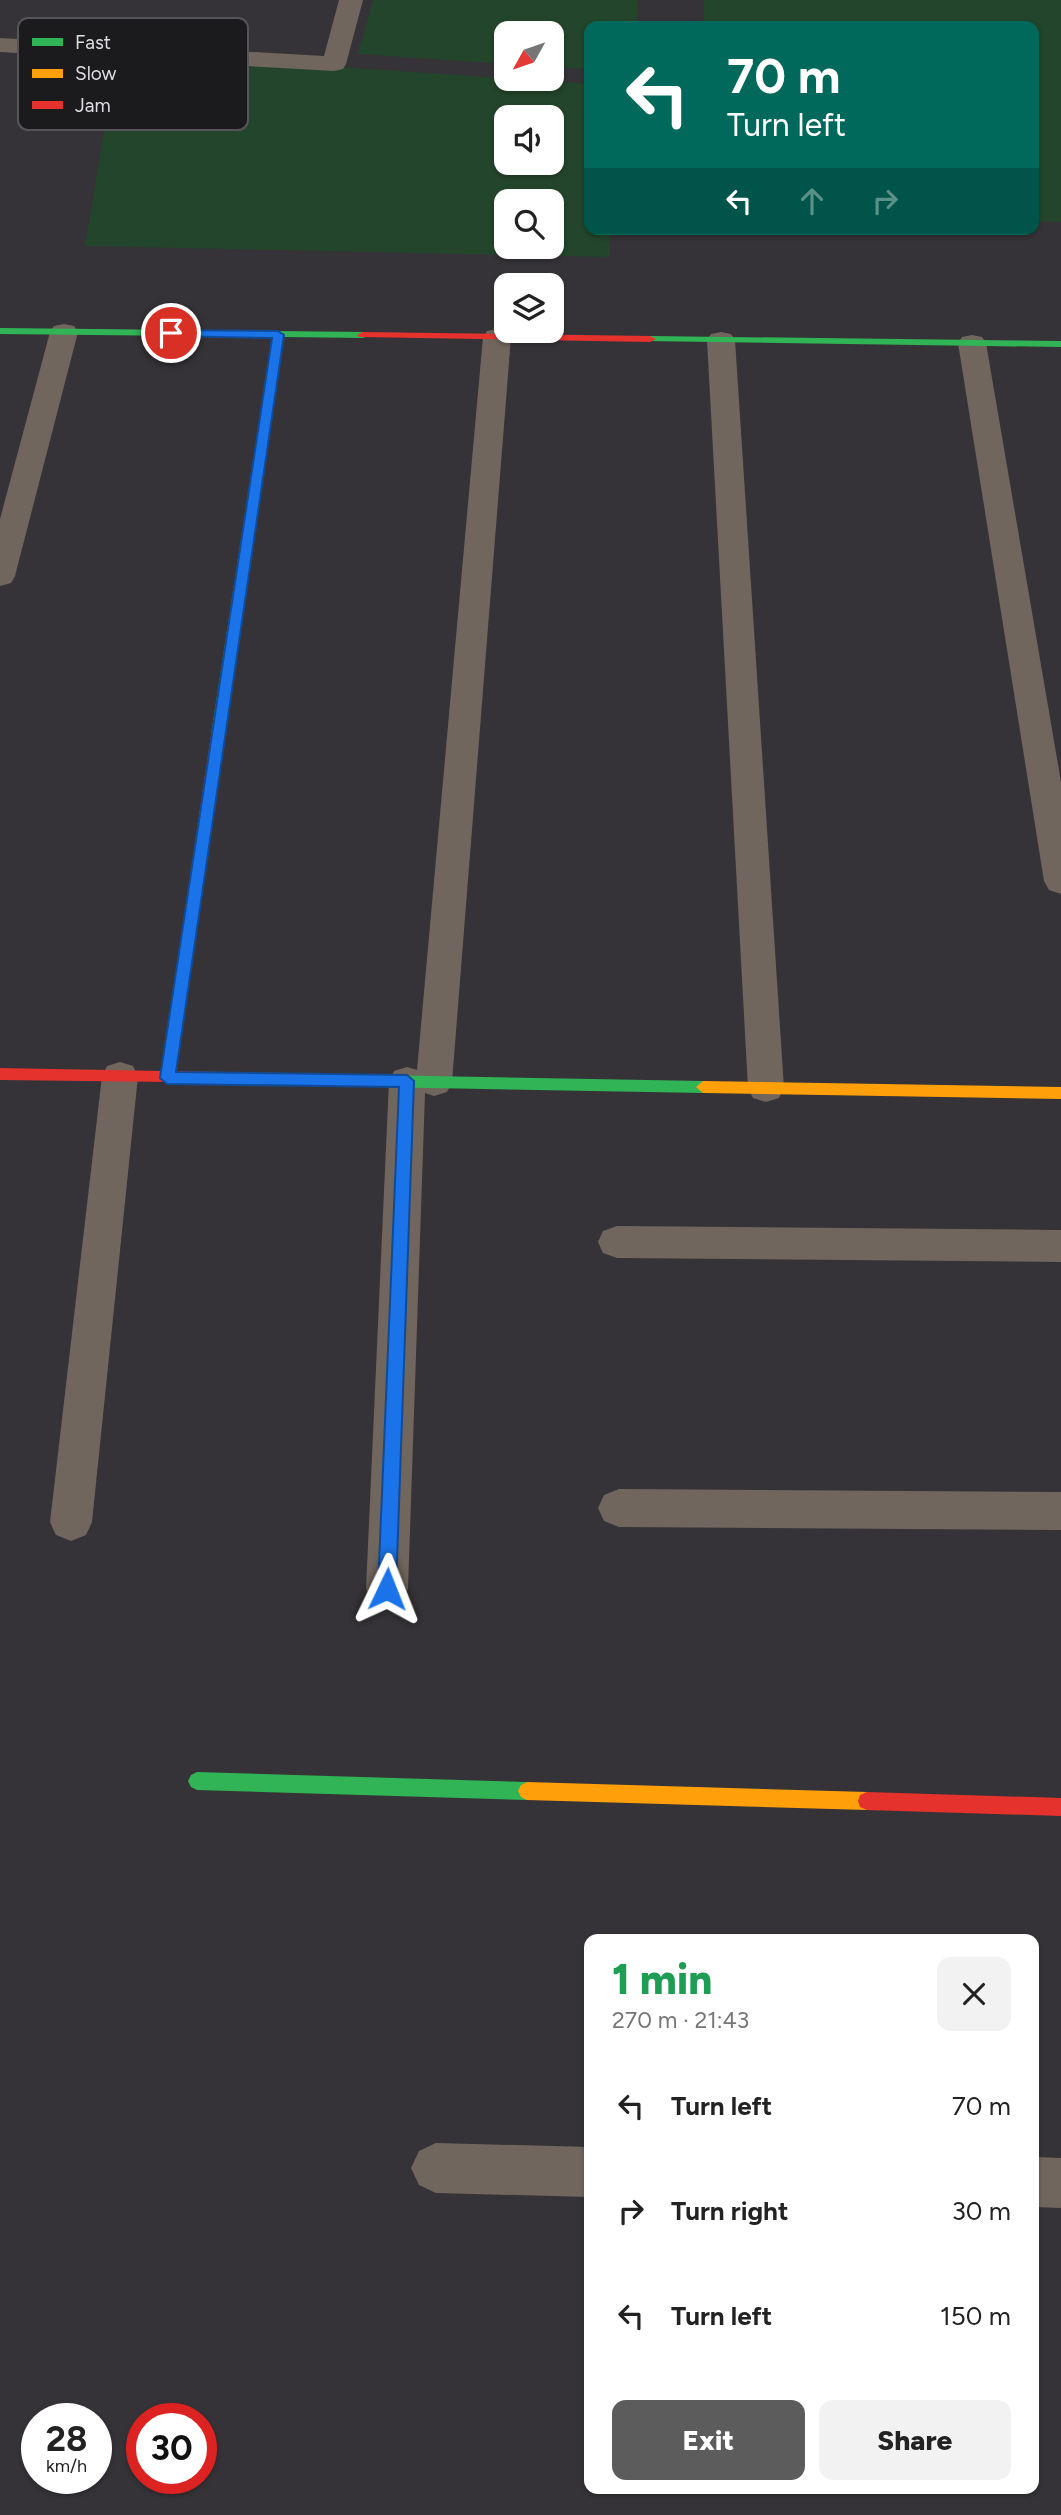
<!DOCTYPE html>
<html lang="en">
<head>
<meta charset="utf-8">
<style>
  body { margin:0; font-family:Figtree,sans-serif; background:#f2f2f2; color:#222; height:100vh; display:flex; flex-direction:column; font-size:26px; white-space:nowrap }
  * { box-sizing:border-box; margin:0 }
  p { font-size:23px; color:#767676 }
  .icon { flex:none; width:38px; height:38px; fill:none; stroke:currentColor; stroke-width:2; stroke-linecap:round; stroke-linejoin:round }
  .map { position:relative; flex:1; overflow:hidden }
  .drawer { position:absolute; left:584px; top:1934px; width:455px; height:560px; display:flex; flex-direction:column; background:#fff; border-radius:14px; box-shadow:0 2px 5px #0004 }
  .drawer>* { flex:none }
  .hud { position:absolute; left:584px; top:21px; width:455px; height:214px; border-radius:14px; box-shadow:0 2px 5px #0004; background:#00695c; color:#fff; overflow:hidden }
  .needle { width:46px; rotate:230deg }
  .tools { position:absolute; left:494px; top:21px; display:grid; gap:14px }
  .tools a { display:grid; place-items:center; width:70px; height:70px; border-radius:14px; background:#fff; box-shadow:0 2px 5px #0004; font-size:35px }
  .speed { position:absolute; left:21px; top:2403px; display:flex; gap:14px; font-size:35px; font-weight:700; text-align:center }
  .speed>* { display:grid; place-content:center; width:91px; height:91px; border-radius:50%; background:#fff; box-shadow:0 2px 5px #0004; line-height:1 }
  .speed small { font-size:18px; font-weight:400 }
  .speed .limit { border:10px solid #d22; background:#fff; color:#111 }
  .pin { position:absolute; display:grid; place-items:center; width:60px; height:60px; color:#fff; margin:-30px; border:4px solid #fff; border-radius:50%; box-shadow:0 2px 7px #0007 }
  .me { position:absolute; width:77px; margin:-38px; rotate:2deg; stroke-linejoin:round; filter:drop-shadow(0 0 5px #0008) }
  .turn { display:flex; align-items:center; gap:24px; height:147px; padding:0 28px; font-size:32px }
  .turn .icon { width:91px; height:91px; stroke-width:2.5 }
  .turn b { display:block; font-size:49px; line-height:60px }
  .lanes { display:flex; align-items:center; height:66px; padding:0 28px; background:#0003; justify-content:center; gap:35px; direction:ltr }
  .lanes .off { opacity:.35 }
  .round { display:grid; place-items:center; flex:none; width:74px; height:74px; border-radius:14px; background:#f2f2f2 }
  .head { display:flex; align-items:center; justify-content:space-between; height:119px; padding:0 28px }
  h1 { font-size:42px; font-weight:800; line-height:52px; color:#1e9e55 }
  .primary-button { display:flex; gap:14px; margin-top:auto; padding:14px 28px }
  .primary-button a { flex:1; height:80px; border-radius:14px; background:#5c5c5d; color:#fff; font-size:28px; font-weight:800; line-height:80px; text-align:center }
  .primary-button a+a { background:#f2f2f2; color:#222 }
  ul { padding:0; list-style:none }
  li { display:flex; align-items:center; gap:21px; height:105px; padding:0 28px }
  li div { flex:1 }
  li b { display:block; font-size:26px }
  li em { font-style:normal }
  .map>svg:first-child { display:block }
  .green { fill:#23452b; fill-rule:evenodd }
  .lines { fill:none; stroke-linecap:round; stroke-linejoin:round }
  .street { fill:#70665d; fill-rule:evenodd }
  .fast { fill:#30b455; fill-rule:evenodd }
  .slow { fill:#ff9f0a; fill-rule:evenodd }
  .jam { fill:#e5322d; fill-rule:evenodd }
  .route { fill:#1a73e8; stroke:#114b97; stroke-width:2 }
  .key { fill:#1b1a1d; stroke:#565458; stroke-width:2 }
  .key-label { font-size:19px; fill:#dedde1 }
</style>
</head>
<body>
<div class="map">
<svg width="1061" height="2515" viewBox="0 0 1061 2515">
  <rect width="100%" height="100%" fill="#353337"/>
  <g class="green">
    <path d="M 373,0 L 638,0 L 637,26 L 590,26 L 590,69 L 551,67 L 551,33 L 506,33 L 506,64 L 358,54 Z"/>
    <path d="M 704,0 L 1061,0 L 1061,222 L 1034,221 L 1034,26 L 704,26 Z"/>
    <path d="M 117,52 L 590,84 L 590,229 L 609,229 L 610,257 L 85,246 ZM 506,117 L 551,117 L 551,163 L 506,163 ZM 506,201 L 551,201 L 551,247 L 506,247 Z"/>
  </g>
  <g class="lines">
    <g class="street">
      <path d="M 339,0 L 363,0 L 346,64 L 343,69 L 334,71 L 0,52 L 0,38 L 324,56 Z"/>
      <path d="M 64,324 L 74,326 L 78,332 L 15,576 L 11,583 L 0,586 L 0,519 L 50,332 L 54,326 Z"/>
      <path d="M 497,329 L 507,331 L 511,337 L 452,1082 L 447,1092 L 434,1096 L 425,1093 L 408,1589 L 402,1603 L 387,1609 L 372,1603 L 366,1589 L 389,1081 L 394,1071 L 407,1067 L 417,1070 L 483,337 L 487,331 Z"/>
      <path d="M 721,332 L 731,334 L 735,340 L 784,1088 L 779,1098 L 766,1102 L 753,1098 L 748,1088 L 707,340 L 711,334 Z"/>
      <path d="M 972,335 L 982,337 L 986,343 L 1061,782 L 1061,894 L 1049,890 L 1044,881 L 958,343 L 962,337 Z"/>
      <path d="M 120,1062 L 133,1066 L 138,1076 L 92,1522 L 86,1535 L 71,1541 L 56,1535 L 50,1522 L 102,1076 L 107,1066 Z"/>
      <path d="M 617,1226 L 1061,1230 L 1061,1262 L 617,1258 L 603,1253 L 598,1242 L 603,1231 Z"/>
      <path d="M 619,1489 L 1061,1492 L 1061,1530 L 619,1527 L 604,1521 L 598,1508 L 604,1495 Z"/>
      <path d="M 436,2143 L 590,2147 L 590,2197 L 436,2193 L 419,2185 L 411,2168 L 419,2151 Z"/>
      <path d="M 1034,2157 L 1061,2158 L 1061,2208 L 1034,2207 Z"/>
    </g>
    <g class="fast">
      <path d="M 0,328 L 363,332 L 369,335 L 363,338 L 283,337 L 223,738 L 218,740 L 211,735 L 272,337 L 0,334 Z"/>
      <path d="M 650,336 L 1061,341 L 1061,347 L 646,341 L 644,339 Z"/>
      <path d="M 323,1074 L 703,1081 L 710,1087 L 703,1093 L 323,1086 L 316,1080 Z"/>
      <path d="M 197,1772 L 527,1782 L 533,1785 L 536,1791 L 533,1797 L 527,1800 L 197,1790 L 191,1787 L 188,1781 L 191,1775 Z"/>
    </g>
    <g class="slow">
      <path d="M 703,1081 L 1061,1087 L 1061,1099 L 703,1093 L 696,1087 Z"/>
      <path d="M 527,1782 L 867,1792 L 874,1795 L 876,1801 L 874,1807 L 867,1810 L 527,1800 L 521,1797 L 518,1791 L 521,1785 Z"/>
    </g>
    <g class="jam">
      <path d="M 363,332 L 650,336 L 656,339 L 650,342 L 359,337 L 357,335 Z"/>
      <path d="M 218,730 L 225,735 L 175,1071 L 323,1074 L 330,1080 L 328,1084 L 0,1080 L 0,1068 L 161,1071 L 211,735 Z"/>
      <path d="M 867,1792 L 1061,1798 L 1061,1816 L 867,1810 L 860,1807 L 858,1801 L 860,1795 Z"/>
    </g>
  </g>
  <path class="route" d="M 171,330 L 278,331 L 284,335 L 176,1072 L 407,1075 L 414,1081 L 396,1589 L 393,1595 L 387,1597 L 381,1595 L 378,1589 L 399,1087 L 167,1084 L 160,1078 L 272,338 L 167,336 L 167,331 Z"/>
  <rect x="18" y="18" width="230" height="112" rx="10" class="key"/>
  <rect x="32" y="38" width="31" height="8" fill="#30b455"/>
  <rect x="32" y="69" width="31" height="9" fill="#ff9f0a"/>
  <rect x="32" y="101" width="31" height="8" fill="#e5322d"/>
  <g class="key-label">
    <text x="75" y="49">Fast</text>
    <text x="75" y="80">Slow</text>
    <text x="75" y="112">Jam</text>
  </g>
</svg>
<div class="tools">
<a><svg class="needle" viewBox="-14 -14 28 28"><path d="M0-13l5 13h-10z" fill="#e53935"/><path d="M0 13l5-13h-10z" fill="#767676"/></svg></a>
<a><svg class="icon" aria-label="sound" viewBox="0 0 24 24"><path d="M4 9h4l5-4v14l-5-4H4zM17 9q2 3 0 6"/></svg></a>
<a><svg class="icon" aria-label="search" viewBox="0 0 24 24"><circle cx="10" cy="10" r="6"/><path d="M15 15l6 6"/></svg></a>
<a><svg class="icon" aria-label="layers" viewBox="0 0 24 24"><path d="M12 4l9 5-9 5-9-5zM3 14l9 5 9-5"/></svg></a>
</div>
<div class="speed"><div>28<small>km/h</small></div><div class="limit">30</div></div>
<div class="pin" style="left:171px;top:333px;background:#d93025"><svg class="icon" aria-label="arrive" viewBox="0 0 24 24"><path d="M6 21V4h12l-3 4 3 4H6"/></svg></div>
<svg class="me" style="left:387px;top:1589px" viewBox="-20 -20 40 40"><path d="M0-17L14 15 0 8-14 15z" fill="#1a73e8" stroke="#fff" stroke-width="4"/></svg>
<div class="hud">
<div class="turn"><svg class="icon" aria-label="left" viewBox="0 0 24 24"><path d="M17 20v-9H6M10 6l-5 5 5 5"/></svg><div><b>70 m</b>Turn left</div></div>
<div class="lanes"><svg class="icon" aria-label="left" viewBox="0 0 24 24"><path d="M17 20v-9H6M10 6l-5 5 5 5"/></svg><svg class="icon off" aria-label="ahead" viewBox="0 0 24 24"><path d="M12 20V5M6 11l6-6 6 6"/></svg><svg class="icon off" aria-label="right" viewBox="0 0 24 24"><path d="M7 20v-9h11M14 6l5 5-5 5"/></svg></div>
</div>
<section class="drawer">
<div class="head"><div><h1>1 min</h1><p>270 m · 21:43</p></div><a class="round"><svg class="icon" aria-label="close" viewBox="0 0 24 24"><path d="M6 6l12 12M18 6L6 18"/></svg></a></div>
<ul>
<li><svg class="icon" aria-label="left" viewBox="0 0 24 24"><path d="M17 20v-9H6M10 6l-5 5 5 5"/></svg><div><b>Turn left</b></div><em>70 m</em></li>
<li><svg class="icon" aria-label="right" viewBox="0 0 24 24"><path d="M7 20v-9h11M14 6l5 5-5 5"/></svg><div><b>Turn right</b></div><em>30 m</em></li>
<li><svg class="icon" aria-label="left" viewBox="0 0 24 24"><path d="M17 20v-9H6M10 6l-5 5 5 5"/></svg><div><b>Turn left</b></div><em>150 m</em></li>
</ul>
<div class="primary-button"><a>Exit</a><a>Share</a></div>
</section>
</div>
</body>
</html>
